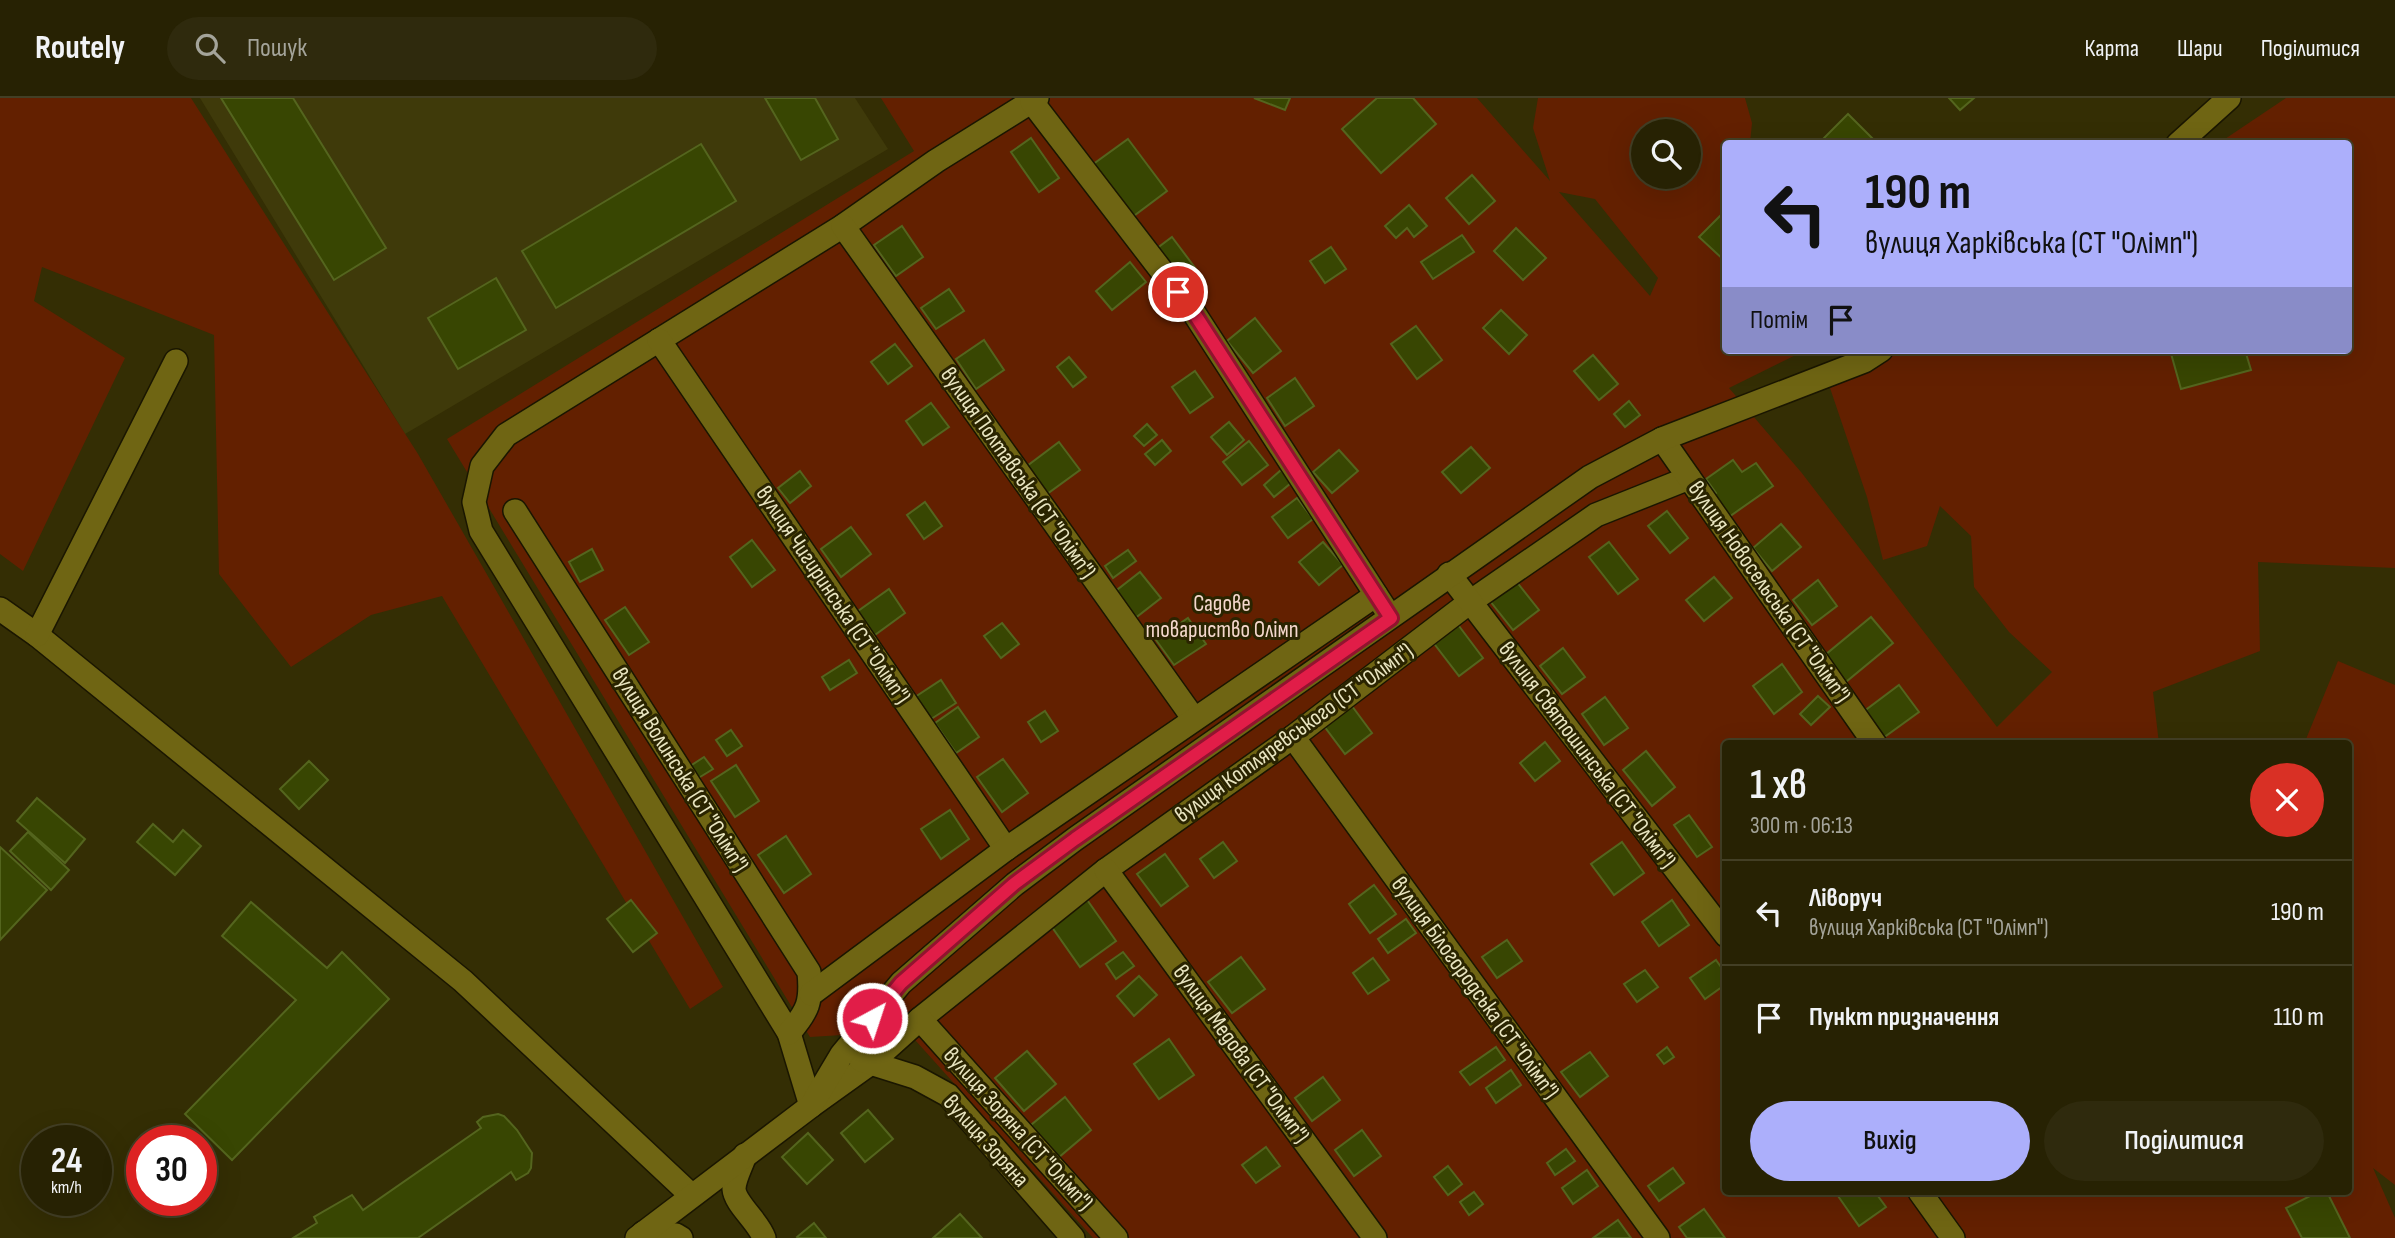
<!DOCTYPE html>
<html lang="uk">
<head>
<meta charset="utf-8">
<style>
  body { margin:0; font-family:"Sofia Sans Condensed",sans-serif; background:#2f2a0d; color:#f1f3f6; height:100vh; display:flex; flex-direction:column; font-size:26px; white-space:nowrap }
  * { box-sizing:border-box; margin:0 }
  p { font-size:23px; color:#a4a49a }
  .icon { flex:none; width:38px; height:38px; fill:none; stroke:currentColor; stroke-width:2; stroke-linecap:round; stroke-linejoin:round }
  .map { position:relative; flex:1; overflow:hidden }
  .details { position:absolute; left:1722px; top:642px; width:630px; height:455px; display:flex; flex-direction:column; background:#272203; border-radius:7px; box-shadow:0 7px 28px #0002,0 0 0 2px #433f25 }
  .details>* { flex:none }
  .top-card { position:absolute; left:1722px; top:42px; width:630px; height:214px; border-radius:7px; box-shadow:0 7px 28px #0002,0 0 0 2px #433f25; background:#acaffb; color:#111; overflow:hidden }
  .buttons { position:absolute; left:1631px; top:21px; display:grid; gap:14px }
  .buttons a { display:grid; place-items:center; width:70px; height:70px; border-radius:50%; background:#272203; box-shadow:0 7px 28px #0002,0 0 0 2px #433f25; font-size:35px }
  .speed { position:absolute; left:21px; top:1027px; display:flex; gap:14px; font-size:35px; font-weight:700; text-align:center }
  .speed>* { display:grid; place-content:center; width:91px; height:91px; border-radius:50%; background:#272203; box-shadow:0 7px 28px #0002,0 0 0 2px #433f25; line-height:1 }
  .speed small { font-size:18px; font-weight:400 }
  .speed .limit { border:10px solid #d22; background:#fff; color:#111 }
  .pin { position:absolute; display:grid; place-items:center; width:60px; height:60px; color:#fff; margin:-30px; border:4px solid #fff; border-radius:50%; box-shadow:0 2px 7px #0007 }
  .me { position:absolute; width:77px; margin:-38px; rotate:40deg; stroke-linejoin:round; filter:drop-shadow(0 0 5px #0008) }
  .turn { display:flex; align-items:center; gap:24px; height:147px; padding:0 28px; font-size:32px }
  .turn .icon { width:91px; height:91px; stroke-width:2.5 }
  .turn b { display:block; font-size:49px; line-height:60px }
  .then { display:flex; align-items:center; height:66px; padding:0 28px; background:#0003; gap:14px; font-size:26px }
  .round { display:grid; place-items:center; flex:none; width:74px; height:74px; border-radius:37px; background:#2f2a0d }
  .summary { display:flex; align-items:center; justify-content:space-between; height:119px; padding:0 28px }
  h1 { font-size:42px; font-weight:600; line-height:52px }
  .cta { display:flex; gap:14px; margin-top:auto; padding:14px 28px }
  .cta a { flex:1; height:80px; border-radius:42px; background:#acaffb; color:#111; font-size:28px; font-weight:600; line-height:80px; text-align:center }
  .cta a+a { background:#2f2a0d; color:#f1f3f6 }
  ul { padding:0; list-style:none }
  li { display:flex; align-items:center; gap:21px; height:105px; padding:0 28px; border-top:2px solid #433f25 }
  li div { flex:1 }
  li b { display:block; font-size:26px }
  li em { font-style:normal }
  header { display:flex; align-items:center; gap:42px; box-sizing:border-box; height:98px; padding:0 35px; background:#272203; border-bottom:2px solid #433f25 }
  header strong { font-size:33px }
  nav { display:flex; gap:38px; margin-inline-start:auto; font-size:24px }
  .search { width:490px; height:63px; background:#2f2a0d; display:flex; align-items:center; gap:18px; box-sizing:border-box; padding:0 24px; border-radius:38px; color:#a4a49a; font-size:26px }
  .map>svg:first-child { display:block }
  .built { fill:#3f3a0a }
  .green { fill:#632000; fill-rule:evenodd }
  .building { fill:#384602; stroke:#54651e; stroke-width:2 }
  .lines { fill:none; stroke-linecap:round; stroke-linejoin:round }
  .minor-casing { stroke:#1a1601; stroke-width:26 }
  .minor { stroke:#6f6513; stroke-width:23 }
  .route-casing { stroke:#92132f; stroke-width:18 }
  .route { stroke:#e11d48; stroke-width:12 }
  .labels { text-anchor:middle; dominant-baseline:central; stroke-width:6; stroke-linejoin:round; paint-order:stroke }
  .street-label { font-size:23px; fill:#e9e5c0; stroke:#2a2400 }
  .park-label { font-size:23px; fill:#f5d8cd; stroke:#2a2400 }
</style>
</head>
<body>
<header>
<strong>Routely</strong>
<div class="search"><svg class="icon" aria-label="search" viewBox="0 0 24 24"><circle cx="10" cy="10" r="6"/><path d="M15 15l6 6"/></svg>Пошук</div>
<nav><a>Карта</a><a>Шари</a><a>Поділитися</a></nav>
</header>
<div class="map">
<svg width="2395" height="1140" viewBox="0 0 2395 1140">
  <rect width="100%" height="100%" fill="#342e04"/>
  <path class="built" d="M 200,0 L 855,0 L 888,51 L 405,336 Z"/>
  <g class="green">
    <path d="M 0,0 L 191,0 L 418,356 L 723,889 L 690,911 L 442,498 L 371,517 L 291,569 L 219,476 L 214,237 L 42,169 L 34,203 L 125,260 L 23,473 L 0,456 Z"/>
    <path d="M 881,0 L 1477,0 L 1550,83 L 1533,30 L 1538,0 L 1745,0 L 1752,25 L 1750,45 L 1726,46 L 1726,252 L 1806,252 L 1729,290 L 1801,374 L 1997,629 L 2052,574 L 2009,534 L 1974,489 L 1971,438 L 1940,408 L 1927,448 L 1883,462 L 1867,399 L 1830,290 L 1900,252 L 2348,252 L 2348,46 L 2219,45 L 2286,0 L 2395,0 L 2395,470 L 2258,464 L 2260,553 L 2153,594 L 2159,646 L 1726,646 L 1726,1094 L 2348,1094 L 2348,646 L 2304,646 L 2338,563 L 2395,587 L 2395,1087 L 2373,1070 L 2395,1120 L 2395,1140 L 1093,1140 L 907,933 L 810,939 L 447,341 L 914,53 ZM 1643,33 L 1689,33 L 1689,79 L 1643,79 ZM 1559,94 L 1595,101 L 1658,180 L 1650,198 Z"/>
  </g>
  <g class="building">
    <path d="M 221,0 L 293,0 L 386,150 L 334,182 Z"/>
    <path d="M 765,0 L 815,0 L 838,41 L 801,62 Z"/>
    <path d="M 1254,0 L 1290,0 L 1285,12 Z"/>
    <path d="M 1377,0 L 1413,0 L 1436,26 L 1381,75 L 1342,31 Z"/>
    <path d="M 1949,0 L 1974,0 L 1960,12 Z"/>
    <path d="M 1848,16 L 1878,46 L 1820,44 Z"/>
    <path d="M 1031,40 L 1059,80 L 1039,94 L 1011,54 Z"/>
    <path d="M 1128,41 L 1167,93 L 1131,120 L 1092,67 Z"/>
    <path d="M 701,46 L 736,103 L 556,210 L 522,153 Z"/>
    <path d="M 1472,77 L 1495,103 L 1469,126 L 1446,100 Z"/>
    <path d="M 1409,107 L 1427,128 L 1414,139 L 1407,130 L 1396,140 L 1385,128 Z"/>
    <path d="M 1725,113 L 1726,114 L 1726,164 L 1699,139 Z"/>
    <path d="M 902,128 L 923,159 L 896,178 L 874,147 Z"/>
    <path d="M 1516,130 L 1546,160 L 1523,182 L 1494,153 Z"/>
    <path d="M 1462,137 L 1474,154 L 1433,181 L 1421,164 Z"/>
    <path d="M 1172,139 L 1196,171 L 1179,183 L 1156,151 Z"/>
    <path d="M 1331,149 L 1346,171 L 1325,185 L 1310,163 Z"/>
    <path d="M 1130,164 L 1146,184 L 1112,212 L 1096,193 Z"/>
    <path d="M 496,180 L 526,232 L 458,271 L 428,220 Z"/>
    <path d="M 949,191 L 964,213 L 936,231 L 921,210 Z"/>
    <path d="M 1501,212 L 1527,237 L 1509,256 L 1483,230 Z"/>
    <path d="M 1255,220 L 1281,253 L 1253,275 L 1227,243 Z"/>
    <path d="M 1416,228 L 1442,262 L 1417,281 L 1391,246 Z"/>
    <path d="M 984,242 L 1004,272 L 976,291 L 956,261 Z"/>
    <path d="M 895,246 L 912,268 L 888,286 L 871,264 Z"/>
    <path d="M 2170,252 L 2245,252 L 2251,272 L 2181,291 Z"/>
    <path d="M 1593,257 L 1618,286 L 1599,302 L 1574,273 Z"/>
    <path d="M 1069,259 L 1086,279 L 1073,289 L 1057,269 Z"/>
    <path d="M 1195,273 L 1213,299 L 1190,315 L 1172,289 Z"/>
    <path d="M 1295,280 L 1314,308 L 1285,328 L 1267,300 Z"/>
    <path d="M 1629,303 L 1640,317 L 1625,329 L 1614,316 Z"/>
    <path d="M 931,305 L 949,329 L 923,347 L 906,323 Z"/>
    <path d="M 1229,324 L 1244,342 L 1227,357 L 1211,339 Z"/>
    <path d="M 1147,326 L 1157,337 L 1144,348 L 1134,338 Z"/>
    <path d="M 1162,342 L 1171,353 L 1155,367 L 1145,356 Z"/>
    <path d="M 1249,343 L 1268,367 L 1242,387 L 1223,364 Z"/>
    <path d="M 1059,344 L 1080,372 L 1047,396 L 1027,368 Z"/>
    <path d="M 1471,349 L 1490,370 L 1461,395 L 1442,374 Z"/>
    <path d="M 1339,352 L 1358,373 L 1332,395 L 1313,374 Z"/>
    <path d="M 1733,362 L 1742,374 L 1756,365 L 1773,388 L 1726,421 L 1710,399 L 1716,395 L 1706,381 Z"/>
    <path d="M 1281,372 L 1291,385 L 1274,399 L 1264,387 Z"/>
    <path d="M 800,373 L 811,388 L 790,405 L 778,390 Z"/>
    <path d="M 1297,400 L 1313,421 L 1288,440 L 1272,419 Z"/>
    <path d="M 925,404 L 942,428 L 924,441 L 907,417 Z"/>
    <path d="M 1667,413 L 1688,440 L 1670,455 L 1648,428 Z"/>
    <path d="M 1781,426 L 1801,449 L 1772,473 L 1753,450 Z"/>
    <path d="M 851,429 L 871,456 L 841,479 L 821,451 Z"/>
    <path d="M 752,442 L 775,472 L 752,489 L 730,459 Z"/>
    <path d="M 1323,444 L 1343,467 L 1319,487 L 1299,464 Z"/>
    <path d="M 1609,444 L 1638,481 L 1618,496 L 1589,459 Z"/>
    <path d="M 592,451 L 603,472 L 580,484 L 569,464 Z"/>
    <path d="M 1128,452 L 1136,463 L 1113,480 L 1105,468 Z"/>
    <path d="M 1140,474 L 1161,500 L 1134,521 L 1113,495 Z"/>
    <path d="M 1714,479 L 1732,500 L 1704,523 L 1686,502 Z"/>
    <path d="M 1818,482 L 1837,508 L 1812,527 L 1793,502 Z"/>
    <path d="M 1516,483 L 1539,512 L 1513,532 L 1490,503 Z"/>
    <path d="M 889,491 L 905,515 L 868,542 L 851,518 Z"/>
    <path d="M 625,509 L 649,544 L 629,557 L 605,522 Z"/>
    <path d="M 1871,519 L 1893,545 L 1841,588 L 1819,562 Z"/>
    <path d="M 1188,520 L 1206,546 L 1174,567 L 1156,542 Z"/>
    <path d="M 1456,524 L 1483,560 L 1459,578 L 1432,543 Z"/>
    <path d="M 1002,525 L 1019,546 L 1001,560 L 984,538 Z"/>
    <path d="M 1563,550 L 1585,579 L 1562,596 L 1540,568 Z"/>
    <path d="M 849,562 L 857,575 L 830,592 L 822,579 Z"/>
    <path d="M 1782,566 L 1802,594 L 1774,616 L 1753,588 Z"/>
    <path d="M 941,582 L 956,605 L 928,623 L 912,601 Z"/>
    <path d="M 1899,587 L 1919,614 L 1883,640 L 1863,614 Z"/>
    <path d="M 1818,598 L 1830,609 L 1811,627 L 1800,616 Z"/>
    <path d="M 1605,599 L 1628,630 L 1604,647 L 1582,616 Z"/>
    <path d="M 1349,604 L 1372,635 L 1345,656 L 1321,624 Z"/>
    <path d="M 958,609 L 979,639 L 956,655 L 935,625 Z"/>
    <path d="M 1045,613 L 1058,633 L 1041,644 L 1028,624 Z"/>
    <path d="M 731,632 L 742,648 L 727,658 L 716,642 Z"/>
    <path d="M 1545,644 L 1560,663 L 1535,683 L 1520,665 Z"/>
    <path d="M 1646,653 L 1675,689 L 1652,708 L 1623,672 Z"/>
    <path d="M 704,659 L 713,671 L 692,684 L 684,672 Z"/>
    <path d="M 1003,661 L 1028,695 L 1002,714 L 977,679 Z"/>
    <path d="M 309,663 L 328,682 L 299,711 L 280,691 Z"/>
    <path d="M 736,667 L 759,703 L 735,719 L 711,683 Z"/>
    <path d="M 37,700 L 85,741 L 65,765 L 17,723 Z"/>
    <path d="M 950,712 L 969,741 L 941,761 L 921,731 Z"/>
    <path d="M 1689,717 L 1712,749 L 1697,759 L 1674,727 Z"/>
    <path d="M 153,726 L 173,744 L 183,732 L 201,748 L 175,777 L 137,744 Z"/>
    <path d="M 28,734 L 69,772 L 51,792 L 10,753 Z"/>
    <path d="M 786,738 L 811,776 L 784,795 L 758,757 Z"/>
    <path d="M 1223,744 L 1237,763 L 1214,780 L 1200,761 Z"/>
    <path d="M 1622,744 L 1644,775 L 1614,797 L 1591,766 Z"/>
    <path d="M 0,749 L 47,792 L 0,842 Z"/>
    <path d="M 1165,756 L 1188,788 L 1161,808 L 1137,776 Z"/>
    <path d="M 1374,787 L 1396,816 L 1370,835 L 1349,806 Z"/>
    <path d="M 1083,796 L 1116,843 L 1080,869 L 1047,822 Z"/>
    <path d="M 631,802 L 657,835 L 633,854 L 607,821 Z"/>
    <path d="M 1672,802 L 1689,827 L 1659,848 L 1642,824 Z"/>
    <path d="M 251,804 L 327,870 L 342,854 L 389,901 L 232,1062 L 185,1016 L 296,902 L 222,838 Z"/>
    <path d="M 1406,821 L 1416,835 L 1388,855 L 1378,841 Z"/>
    <path d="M 1507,842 L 1522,863 L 1497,880 L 1482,859 Z"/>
    <path d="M 1123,854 L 1134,868 L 1116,881 L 1106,866 Z"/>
    <path d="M 1241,859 L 1265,891 L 1232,915 L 1208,884 Z"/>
    <path d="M 1373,860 L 1389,882 L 1368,896 L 1353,875 Z"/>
    <path d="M 1716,862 L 1726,876 L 1726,886 L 1705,901 L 1690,880 Z"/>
    <path d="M 1645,872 L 1658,889 L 1637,904 L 1624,886 Z"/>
    <path d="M 1139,878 L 1157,897 L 1134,918 L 1117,898 Z"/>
    <path d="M 1169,941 L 1194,977 L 1159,1001 L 1134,966 Z"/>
    <path d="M 1496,949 L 1505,962 L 1470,987 L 1460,974 Z"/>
    <path d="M 1667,949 L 1674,959 L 1664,966 L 1657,957 Z"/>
    <path d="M 1027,953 L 1056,986 L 1024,1013 L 995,980 Z"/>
    <path d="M 1590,954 L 1608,978 L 1580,999 L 1561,974 Z"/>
    <path d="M 1511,972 L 1521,987 L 1496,1005 L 1486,990 Z"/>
    <path d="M 1323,979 L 1340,1002 L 1312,1023 L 1295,1000 Z"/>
    <path d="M 1065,999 L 1091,1032 L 1058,1060 L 1031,1027 Z"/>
    <path d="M 868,1012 L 893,1041 L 865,1064 L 841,1035 Z"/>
    <path d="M 498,1016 L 504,1018 L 517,1032 L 532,1055 L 531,1070 L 528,1075 L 516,1082 L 511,1074 L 418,1140 L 293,1140 L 317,1125 L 314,1119 L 352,1097 L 363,1112 L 481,1030 L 477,1024 L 483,1019 Z"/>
    <path d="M 1362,1032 L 1381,1058 L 1354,1078 L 1335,1052 Z"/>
    <path d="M 808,1035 L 833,1062 L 807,1086 L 782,1059 Z"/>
    <path d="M 1266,1049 L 1280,1068 L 1256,1085 L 1242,1067 Z"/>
    <path d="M 1566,1051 L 1575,1063 L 1555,1077 L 1547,1065 Z"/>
    <path d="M 1448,1068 L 1462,1086 L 1448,1097 L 1434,1079 Z"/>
    <path d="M 1673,1070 L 1684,1085 L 1659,1103 L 1648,1088 Z"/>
    <path d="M 1587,1072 L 1598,1088 L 1573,1106 L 1562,1090 Z"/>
    <path d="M 1474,1094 L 1483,1106 L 1469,1117 L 1460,1104 Z"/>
    <path d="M 1843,1094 L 1875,1094 L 1886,1109 L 1859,1128 L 1838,1098 Z"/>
    <path d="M 2318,1094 L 2327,1094 L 2350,1140 L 2302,1140 L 2286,1110 Z"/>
    <path d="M 1704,1111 L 1725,1140 L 1687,1140 L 1679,1129 Z"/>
    <path d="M 960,1116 L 982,1140 L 933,1140 Z"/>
    <path d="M 1618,1122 L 1631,1140 L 1593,1140 Z"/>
    <path d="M 814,1125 L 826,1140 L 798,1140 L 797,1139 Z"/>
  </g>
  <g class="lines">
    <defs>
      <g id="minor">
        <path d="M 1037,0 L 936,63 L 843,128 L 506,337 L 482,368 L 474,404 L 481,433 L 789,935 L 811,1008 L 871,965 L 920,921 L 1106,772 L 1293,639 L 1470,504 L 1596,417 L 1689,380"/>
        <path d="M 1032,4 L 1194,215 L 1384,509"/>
        <path d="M 2178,46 L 2229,0"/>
        <path d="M 843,128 L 1194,621"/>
        <path d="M 659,242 L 1006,751"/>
        <path d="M 1662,341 L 1875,646"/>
        <path d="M 515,413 L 809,874 C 812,904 808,913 789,935"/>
        <path d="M 1449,476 L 1726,837"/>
        <path d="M 0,511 L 37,537 L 463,883 L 691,1097"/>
        <path d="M 37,537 L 176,263"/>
        <path d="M 1293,639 L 1658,1140"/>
        <path d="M 1106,772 L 1375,1140"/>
        <path d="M 811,896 L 1006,751 L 1376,497"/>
        <path d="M 920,921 L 1116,1140"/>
        <path d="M 861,962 L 915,979 L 948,997 L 1073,1140"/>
        <path d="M 745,1057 C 742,1067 734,1081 734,1091 C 735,1106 759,1124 764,1140"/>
        <path d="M 1920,1094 L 1953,1140"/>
        <path d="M 643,1135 L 676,1137 L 681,1140"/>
        <path d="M 637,1140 L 811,1008 L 842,956 L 901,885 L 1015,786 L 1075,741 L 1590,379 L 1662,341 L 1864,263 L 1881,252"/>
      </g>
    </defs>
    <use href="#minor" class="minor-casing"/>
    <use href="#minor" class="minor"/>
  </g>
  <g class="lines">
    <defs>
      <path id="route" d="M 872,920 L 901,885 L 1014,786 L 1075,741 L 1391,520 L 1194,215 L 1178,194"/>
    </defs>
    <use href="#route" class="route-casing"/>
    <use href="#route" class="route"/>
  </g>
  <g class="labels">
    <g class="street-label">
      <text transform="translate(1018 375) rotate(55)">вулиця Полтавська (СТ "Олімп")</text>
      <text transform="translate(1769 494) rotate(55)">вулиця Новосельська (СТ "Олімп")</text>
      <text transform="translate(833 497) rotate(56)">вулиця Чигиринська (СТ "Олімп")</text>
      <text transform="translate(1294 635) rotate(-36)">вулиця Котляревського (СТ "Олімп")</text>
      <text transform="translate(1587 657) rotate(53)">вулиця Святошинська (СТ "Олімп")</text>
      <text transform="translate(680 672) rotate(58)">вулиця Волинська (СТ "Олімп")</text>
      <text transform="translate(1475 890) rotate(54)">вулиця Білогородська (СТ "Олімп")</text>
      <text transform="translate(1241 956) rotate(54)">вулиця Медова (СТ "Олімп")</text>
      <text transform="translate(1018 1031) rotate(48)">вулиця Зоряна (СТ "Олімп")</text>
      <text transform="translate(986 1043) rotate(48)">вулиця Зоряна</text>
    </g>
    <g class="park-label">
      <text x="1222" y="506">Садове<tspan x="1222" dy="26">товариство Олімп</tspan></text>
    </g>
  </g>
</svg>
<div class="buttons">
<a><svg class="icon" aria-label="search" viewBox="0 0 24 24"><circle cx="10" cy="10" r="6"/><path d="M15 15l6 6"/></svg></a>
</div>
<div class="speed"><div>24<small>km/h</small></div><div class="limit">30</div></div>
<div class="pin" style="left:1178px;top:194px;background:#d93025"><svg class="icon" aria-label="arrive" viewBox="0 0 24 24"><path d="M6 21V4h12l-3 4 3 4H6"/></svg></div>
<svg class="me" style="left:872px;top:920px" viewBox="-20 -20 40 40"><circle r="17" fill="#e11d48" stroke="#fff" stroke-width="3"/><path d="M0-11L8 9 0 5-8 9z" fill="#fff"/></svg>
<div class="top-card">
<div class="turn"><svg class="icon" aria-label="left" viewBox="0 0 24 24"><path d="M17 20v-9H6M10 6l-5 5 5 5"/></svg><div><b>190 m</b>вулиця Харківська (СТ &quot;Олімп&quot;)</div></div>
<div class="then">Потім<svg class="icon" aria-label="arrive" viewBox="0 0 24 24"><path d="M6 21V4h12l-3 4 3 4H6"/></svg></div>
</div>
<section class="details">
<div class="summary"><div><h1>1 хв</h1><p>300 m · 06:13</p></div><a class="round" style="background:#d93025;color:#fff"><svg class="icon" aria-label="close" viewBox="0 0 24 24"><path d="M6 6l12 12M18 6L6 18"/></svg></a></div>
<ul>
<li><svg class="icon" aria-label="left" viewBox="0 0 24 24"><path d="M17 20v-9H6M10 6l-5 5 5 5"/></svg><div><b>Ліворуч</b><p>вулиця Харківська (СТ &quot;Олімп&quot;)</p></div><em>190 m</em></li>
<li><svg class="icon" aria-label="arrive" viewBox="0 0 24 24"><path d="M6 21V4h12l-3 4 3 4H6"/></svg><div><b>Пункт призначення</b></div><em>110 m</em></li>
</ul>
<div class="cta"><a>Вихід</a><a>Поділитися</a></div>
</section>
</div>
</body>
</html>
